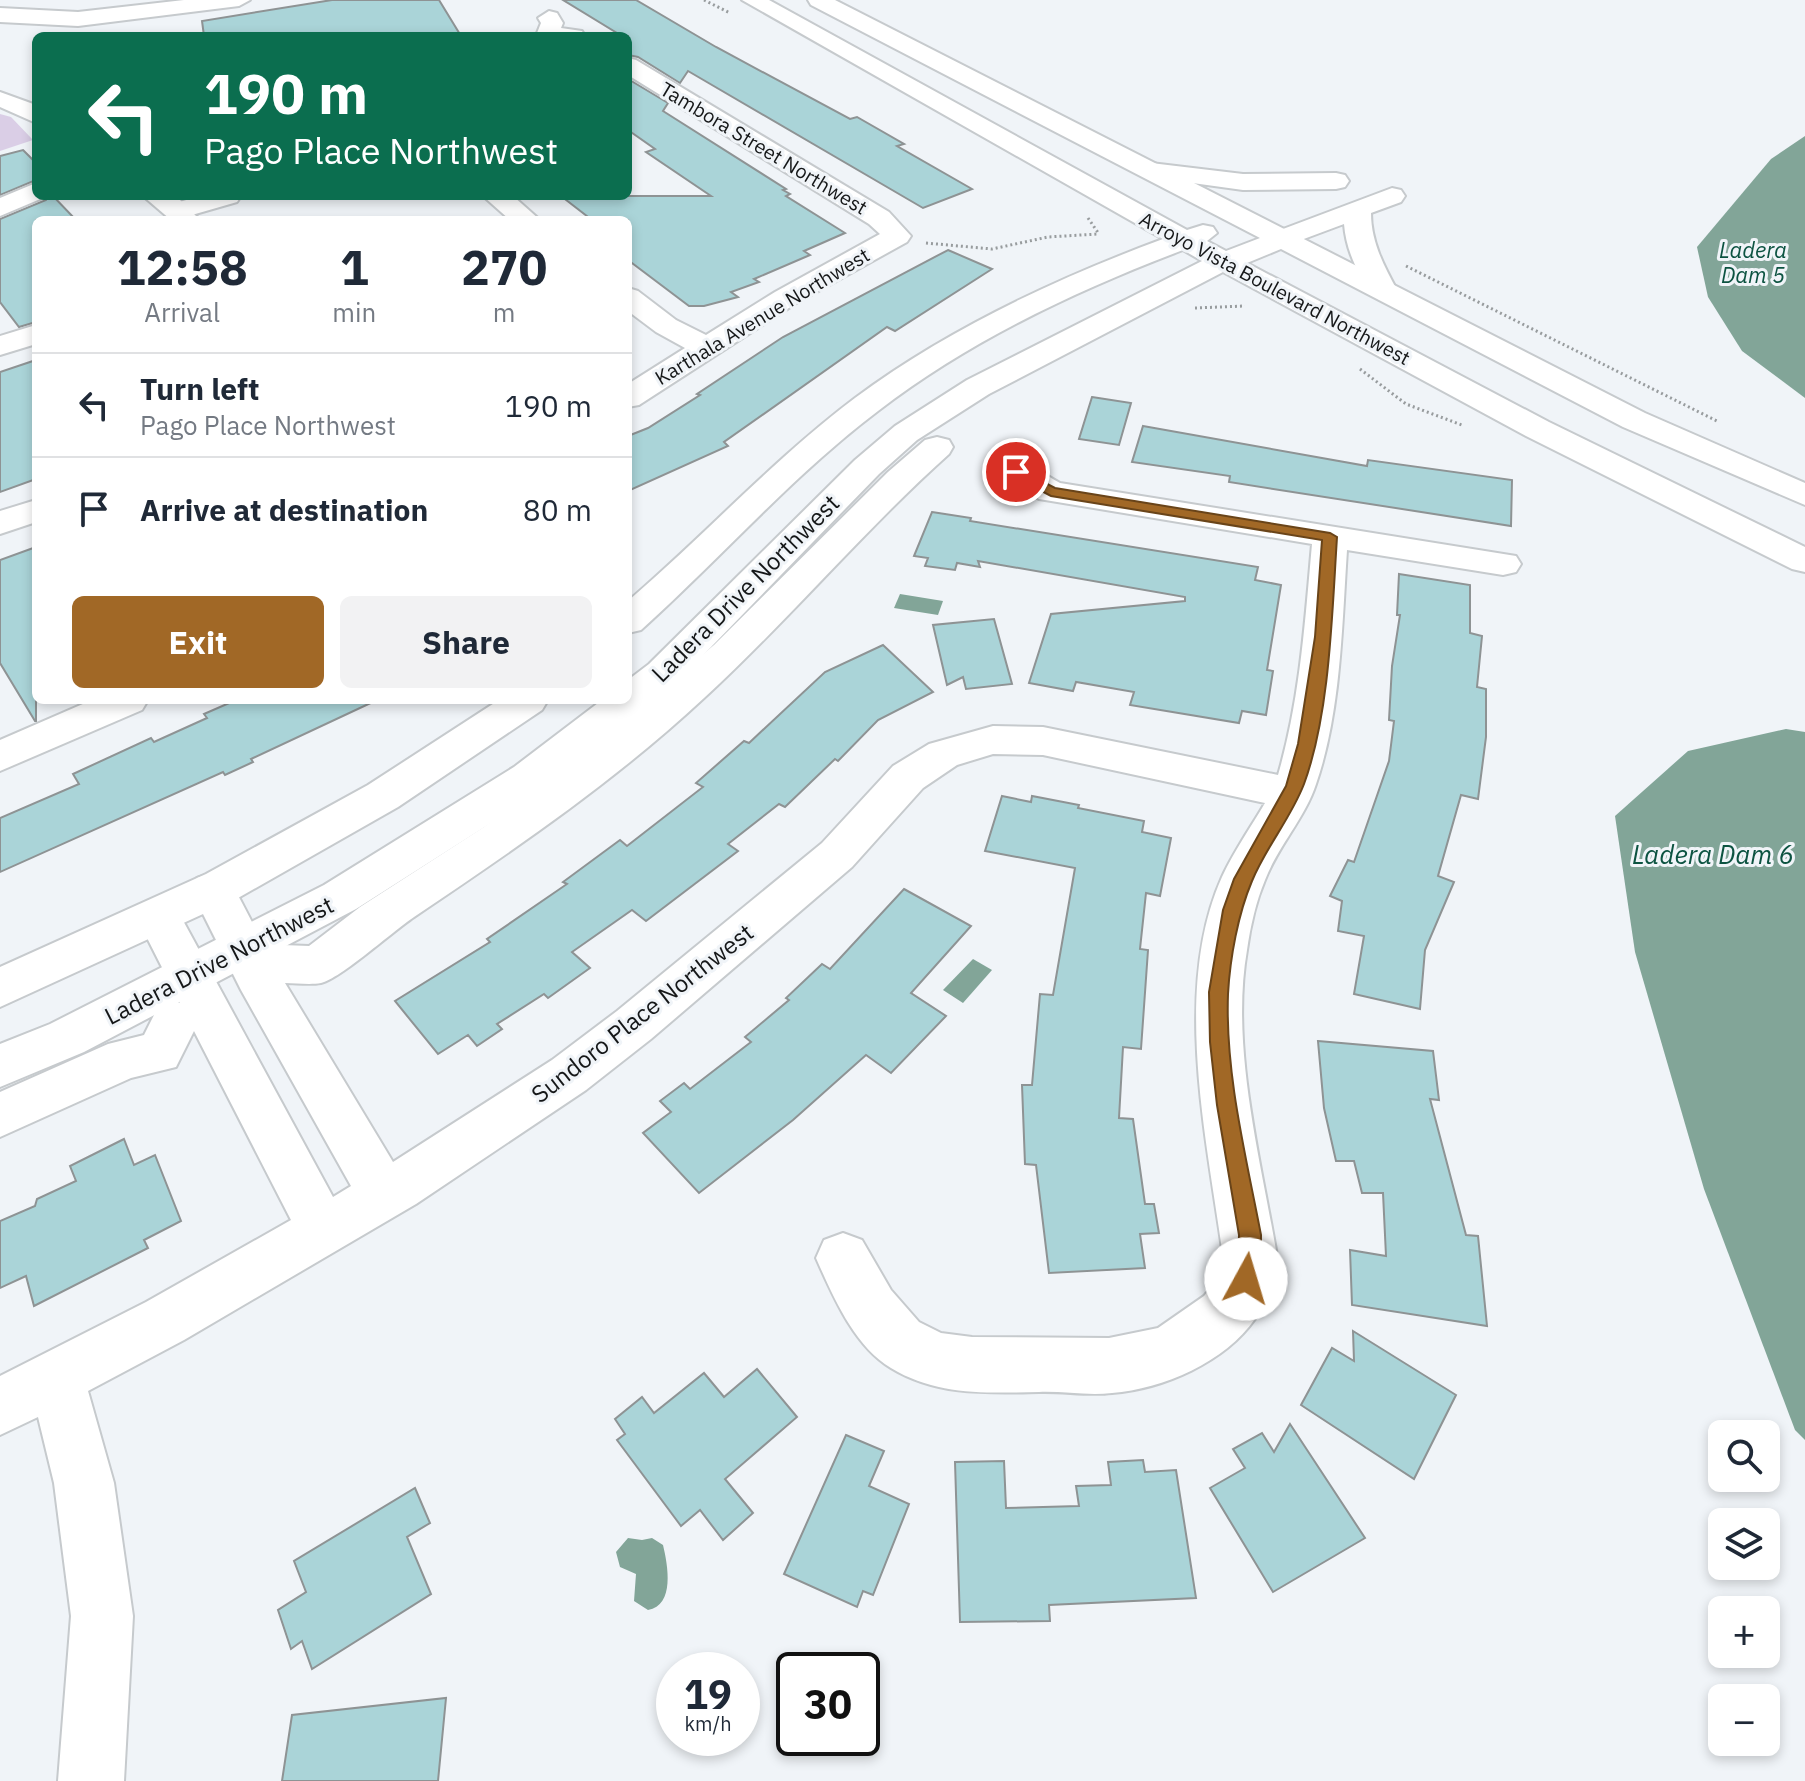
<!DOCTYPE html>
<html lang="en">
<head>
<meta charset="utf-8">
<style>
  body { margin:0; font-family:"IBM Plex Sans",sans-serif; background:#f2f2f3; color:#1f2937; height:100vh; display:flex; flex-direction:column; font-size:30px; white-space:nowrap }
  * { box-sizing:border-box; margin:0 }
  p { font-size:26px; color:#747a83 }
  .icon { flex:none; width:44px; height:44px; fill:none; stroke:currentColor; stroke-width:2; stroke-linecap:round; stroke-linejoin:round }
  .map { position:relative; flex:1; overflow:hidden }
  .details { position:absolute; left:32px; top:216px; width:600px; height:488px; display:flex; flex-direction:column; background:#fff; border-radius:12px; box-shadow:0 4px 12px #0003 }
  .details>* { flex:none }
  .guide { position:absolute; left:32px; top:32px; width:600px; height:168px; border-radius:12px; box-shadow:0 4px 12px #0003; background:#0b6e4f; color:#fff; overflow:hidden }
  .buttons { position:absolute; left:1708px; top:1420px; display:grid; gap:16px }
  .buttons a { display:grid; place-items:center; width:72px; height:72px; border-radius:12px; background:#fff; box-shadow:0 4px 12px #0003; font-size:40px }
  .speed { position:absolute; left:656px; top:1652px; display:flex; gap:16px; font-size:40px; font-weight:700; text-align:center }
  .speed>* { display:grid; place-content:center; width:104px; height:104px; border-radius:50%; background:#fff; box-shadow:0 4px 12px #0003; line-height:1 }
  .speed small { font-size:20px; font-weight:400 }
  .speed .limit { border:4px solid #111; border-radius:12px; background:#fff; color:#111 }
  .pin { position:absolute; display:grid; place-items:center; width:68px; height:68px; color:#fff; margin:-34px; border:4px solid #fff; border-radius:50%; box-shadow:0 2px 8px #0007 }
  .me { position:absolute; width:88px; margin:-44px; rotate:6deg; stroke-linejoin:round; filter:drop-shadow(0 0 6px #0008) }
  .turn { display:flex; align-items:center; gap:28px; height:168px; padding:0 40px; font-size:36px }
  .turn .icon { width:104px; height:104px; stroke-width:2.5 }
  .turn b { display:block; font-size:56px; line-height:68px }
  .eta { display:flex; justify-content:space-evenly; align-items:center; height:136px; text-align:center }
  .eta b { font-size:48px; font-weight:700; line-height:56px }
  .cta { display:flex; gap:16px; margin-top:auto; padding:16px 40px }
  .cta a { flex:1; height:92px; border-radius:12px; background:#a16826; color:#fff; font-size:32px; font-weight:700; line-height:92px; text-align:center }
  .cta a+a { background:#f2f2f3; color:#1f2937 }
  ul { padding:0; list-style:none }
  li { display:flex; align-items:center; gap:24px; height:104px; padding:0 40px; border-top:2px solid #e0e1e3 }
  li div { flex:1 }
  li b { display:block; font-size:30px }
  li em { font-style:normal }
  .map>svg:first-child { display:block }
  .green { fill:#dacee6 }
  .water { fill:#82a598 }
  .building { fill:#aad4d8; stroke:#8e9394; stroke-width:2 }
  .lines { fill:none; stroke-linecap:round; stroke-linejoin:round }
  .street-casing { stroke:#c6cacd; stroke-width:4 }
  .secondary-casing { stroke:#c6cacd; stroke-width:4 }
  .path { stroke:#989c9e; stroke-width:3; stroke-dasharray:2 3; stroke-linecap:butt }
  .street { fill:#fff; fill-rule:evenodd }
  .secondary { fill:#fff; fill-rule:evenodd }
  .route { fill:#a16826; stroke:#694419; stroke-width:2 }
  .labels { text-anchor:middle; dominant-baseline:central; stroke-width:6; stroke-linejoin:round; paint-order:stroke }
  .far-street-label { font-size:20px; fill:#151718; stroke:#f0f4f8 }
  .far-water-label { font-size:22px; font-style:italic; fill:#0c5341; stroke:#f0f4f8 }
  .street-label { font-size:24px; fill:#151718; stroke:#f0f4f8 }
  .water-label { font-size:26px; font-style:italic; fill:#0c5341; stroke:#f0f4f8 }
</style>
</head>
<body>
<div class="map">
<svg width="1805" height="1781" viewBox="0 0 1805 1781">
  <rect width="100%" height="100%" fill="#f0f4f8"/>
  <path class="green" d="M 0,114 L 11,117 L 33,140 L 0,151 Z"/>
  <g class="water">
    <path d="M 1805,136 L 1805,398 L 1742,351 L 1708,297 L 1697,247 L 1771,159 Z"/>
    <path d="M 900,594 L 943,601 L 938,615 L 894,608 Z"/>
    <path d="M 1786,729 L 1805,732 L 1805,1440 L 1795,1430 L 1704,1189 L 1635,952 L 1615,816 L 1688,751 Z"/>
    <path d="M 973,959 L 992,970 L 963,1003 L 943,990 Z"/>
    <path d="M 628,1538 L 642,1540 L 652,1538 L 663,1545 C 668,1566 675,1605 648,1610 L 634,1601 L 636,1574 L 620,1567 L 616,1552 Z"/>
  </g>
  <g class="building">
    <path d="M 332,0 L 439,0 L 461,36 L 204,36 L 202,21 Z"/>
    <path d="M 563,0 L 636,0 L 716,47 L 850,119 L 857,117 L 904,144 L 897,146 L 972,189 L 923,208 L 688,71 L 680,83 L 638,57 L 628,55 L 628,36 L 622,36 Z"/>
    <path d="M 628,79 L 668,103 L 663,111 L 786,189 L 783,190 L 790,194 L 786,196 L 845,233 L 804,251 L 810,255 L 754,279 L 759,282 L 731,292 L 738,297 L 704,306 L 689,306 L 628,260 L 628,220 L 592,220 L 561,196 L 711,196 L 646,152 L 655,149 L 628,130 Z"/>
    <path d="M 23,150 L 36,163 L 36,180 L 0,195 L 0,156 Z"/>
    <path d="M 48,196 L 53,196 L 76,220 L 36,220 L 36,322 L 19,327 L 0,302 L 0,219 L 46,200 Z"/>
    <path d="M 948,250 L 992,269 L 895,331 L 887,327 L 724,442 L 728,446 L 628,491 L 628,436 L 648,428 L 700,395 L 697,394 L 783,337 Z"/>
    <path d="M 36,360 L 36,479 L 0,492 L 0,372 Z"/>
    <path d="M 1092,397 L 1131,403 L 1119,445 L 1079,439 Z"/>
    <path d="M 1143,426 L 1367,466 L 1368,460 L 1512,480 L 1511,526 L 1229,482 L 1230,476 L 1132,462 Z"/>
    <path d="M 932,512 L 971,518 L 970,521 L 1258,567 L 1255,580 L 1281,585 L 1267,670 L 1273,671 L 1266,715 L 1242,711 L 1239,723 L 1130,705 L 1134,692 L 1076,682 L 1073,691 L 1029,683 L 1051,614 L 1185,601 L 1185,597 L 978,561 L 980,567 L 957,563 L 955,570 L 925,566 L 928,558 L 914,556 Z"/>
    <path d="M 36,547 L 36,721 L 35,721 L 0,663 L 0,560 Z"/>
    <path d="M 1399,574 L 1470,585 L 1470,633 L 1482,636 L 1477,687 L 1486,689 L 1486,737 L 1478,799 L 1461,795 L 1438,876 L 1454,882 L 1425,950 L 1420,1009 L 1354,994 L 1364,936 L 1338,931 L 1342,901 L 1330,896 L 1348,860 L 1354,862 L 1389,761 L 1394,721 L 1389,720 L 1392,666 L 1400,615 L 1397,615 Z"/>
    <path d="M 994,619 L 1012,684 L 966,689 L 963,677 L 947,685 L 933,625 Z"/>
    <path d="M 883,645 L 933,692 L 878,720 L 838,761 L 835,759 L 785,807 L 779,804 L 728,844 L 738,851 L 646,921 L 632,910 L 572,952 L 590,968 L 548,998 L 544,994 L 497,1024 L 502,1029 L 477,1046 L 468,1035 L 438,1054 L 395,1001 L 490,942 L 487,939 L 567,884 L 563,882 L 620,840 L 627,846 L 703,787 L 696,783 L 744,741 L 749,743 L 825,672 Z"/>
    <path d="M 236,700 L 377,700 L 251,759 L 253,762 L 225,775 L 223,772 L 0,872 L 0,818 L 79,784 L 73,774 L 151,738 L 154,742 L 207,718 L 204,714 Z"/>
    <path d="M 1002,796 L 1031,802 L 1032,796 L 1079,805 L 1078,808 L 1144,821 L 1142,832 L 1171,838 L 1160,896 L 1146,893 L 1140,949 L 1148,950 L 1141,1049 L 1123,1047 L 1119,1118 L 1133,1119 L 1145,1204 L 1154,1204 L 1159,1233 L 1140,1234 L 1145,1268 L 1049,1273 L 1036,1165 L 1025,1164 L 1022,1085 L 1032,1085 L 1040,994 L 1053,995 L 1075,868 L 985,851 Z"/>
    <path d="M 904,889 L 971,926 L 911,993 L 946,1016 L 891,1073 L 866,1055 L 793,1120 L 699,1193 L 643,1133 L 671,1112 L 660,1101 L 684,1083 L 690,1089 L 751,1042 L 745,1037 L 789,1000 L 786,998 L 822,964 L 830,969 Z"/>
    <path d="M 1318,1041 L 1433,1051 L 1439,1100 L 1430,1099 L 1466,1235 L 1478,1236 L 1487,1326 L 1352,1305 L 1350,1250 L 1386,1256 L 1383,1193 L 1362,1193 L 1354,1161 L 1336,1161 L 1324,1108 Z"/>
    <path d="M 124,1139 L 134,1165 L 155,1155 L 181,1221 L 144,1240 L 148,1248 L 34,1306 L 26,1276 L 0,1288 L 0,1221 L 35,1206 L 37,1199 L 76,1181 L 70,1166 Z"/>
    <path d="M 1353,1331 L 1456,1395 L 1414,1479 L 1301,1405 L 1332,1348 L 1354,1361 Z"/>
    <path d="M 757,1369 L 797,1417 L 725,1479 L 753,1513 L 723,1540 L 700,1510 L 681,1526 L 617,1440 L 625,1434 L 615,1419 L 642,1397 L 654,1413 L 704,1373 L 724,1397 Z"/>
    <path d="M 1290,1424 L 1365,1538 L 1273,1592 L 1210,1488 L 1245,1468 L 1233,1449 L 1262,1433 L 1274,1452 Z"/>
    <path d="M 846,1435 L 884,1451 L 869,1486 L 909,1504 L 873,1595 L 863,1591 L 857,1607 L 784,1574 Z"/>
    <path d="M 1143,1460 L 1145,1472 L 1176,1470 L 1196,1598 L 1049,1605 L 1050,1621 L 960,1622 L 955,1462 L 1004,1461 L 1006,1508 L 1079,1506 L 1076,1486 L 1111,1485 L 1108,1462 Z"/>
    <path d="M 415,1488 L 430,1523 L 407,1537 L 431,1594 L 312,1669 L 302,1641 L 291,1649 L 278,1610 L 306,1592 L 294,1561 Z"/>
    <path d="M 446,1698 L 438,1781 L 282,1781 L 292,1715 Z"/>
  </g>
  <g class="lines">
    <defs>
      <g id="street">
        <path d="M 184,0 L 250,0 L 239,6 L 78,26 L 0,22 L 0,8 L 78,12 Z"/>
        <path d="M 549,11 L 557,13 L 563,23 L 561,28 L 582,31 L 585,36 L 539,36 L 537,33 L 541,23 L 538,18 Z"/>
        <path d="M 628,58 L 636,60 L 889,212 L 911,236 L 907,242 L 795,304 L 639,405 L 628,407 L 628,384 L 685,348 L 656,332 L 628,311 L 628,288 L 638,291 L 676,320 L 706,335 L 775,292 L 880,234 L 869,224 L 628,75 Z"/>
        <path d="M 1151,163 L 1243,174 L 1336,173 L 1345,175 L 1349,181 L 1345,187 L 1336,189 L 1243,190 L 1142,176 L 1138,171 L 1142,166 Z"/>
        <path d="M 36,183 L 36,196 L 45,197 L 0,216 L 0,198 Z"/>
        <path d="M 1392,188 L 1401,190 L 1405,196 L 1401,202 L 1371,213 C 1371,242 1384,266 1397,290 L 1393,296 L 1383,299 L 1373,296 C 1358,275 1346,250 1344,224 L 1285,246 L 1275,244 L 1271,238 L 1275,232 Z"/>
        <path d="M 200,196 L 241,196 L 237,202 L 178,219 L 169,217 L 165,211 L 169,205 Z"/>
        <path d="M 483,196 L 513,196 L 540,220 L 510,220 Z"/>
        <path d="M 36,325 L 36,344 L 0,355 L 0,336 Z"/>
        <path d="M 937,437 L 949,440 L 953,447 L 949,454 C 863,531 789,620 704,698 C 615,781 515,849 414,917 C 393,931 340,979 321,983 C 310,985 296,983 285,983 L 393,1162 L 552,1060 L 617,1011 L 822,843 L 893,766 L 929,744 L 993,726 L 1043,727 L 1278,775 C 1300,700 1305,622 1312,544 L 1039,499 L 1004,479 L 999,472 L 1004,465 C 1026,460 1042,473 1060,483 L 1516,556 L 1521,564 L 1516,572 L 1503,575 L 1347,550 C 1342,625 1341,712 1316,784 C 1305,818 1278,846 1265,880 C 1256,901 1250,928 1247,950 C 1230,1047 1261,1160 1277,1256 C 1273,1277 1267,1301 1255,1319 C 1225,1362 1163,1389 1112,1393 C 1088,1396 1063,1391 1039,1392 C 987,1393 937,1396 891,1368 C 854,1346 833,1296 816,1258 L 824,1240 L 843,1233 L 862,1240 L 891,1290 L 919,1322 L 941,1333 L 972,1337 L 1109,1338 L 1158,1328 L 1204,1296 L 1218,1279 L 1223,1256 C 1207,1140 1172,988 1222,877 C 1234,851 1251,827 1265,803 L 1043,755 L 993,754 L 957,765 L 923,788 L 852,867 L 651,1039 L 586,1090 L 416,1204 L 184,1340 L 88,1391 L 114,1483 L 133,1616 L 124,1781 L 58,1781 L 71,1616 L 54,1483 L 38,1417 L 0,1435 L 0,1376 L 146,1302 L 291,1220 L 194,1031 L 176,1067 L 131,1078 L 0,1137 L 0,1092 L 108,1044 L 144,1035 L 158,1007 L 175,1001 L 180,1003 L 136,916 L 142,904 L 158,898 L 174,904 L 333,1197 L 351,1186 L 241,990 L 191,890 L 197,878 L 213,873 L 229,878 L 267,951 L 282,945 L 309,946 L 360,907 L 484,827 L 597,745 L 714,645 L 888,472 L 925,440 Z"/>
        <path d="M 36,500 L 36,522 L 0,534 L 0,511 Z"/>
        <path d="M 92,700 L 148,700 L 142,710 L 0,771 L 0,740 Z"/>
      </g>
      <g id="secondary">
        <path d="M 742,0 L 769,0 L 1187,230 L 1203,225 L 1213,227 L 1217,233 L 1207,241 L 1226,251 L 1260,238 L 811,5 L 808,0 L 835,0 L 1645,413 L 1805,483 L 1805,505 L 1623,427 L 1281,249 L 1247,263 L 1549,422 L 1805,547 L 1805,572 L 1792,569 L 1526,436 L 1223,272 L 989,394 L 917,440 L 879,474 L 677,682 L 544,789 L 356,909 L 84,1052 L 0,1087 L 0,1044 L 50,1024 L 324,885 L 514,767 L 602,700 L 628,700 L 628,680 L 649,664 L 855,460 L 895,426 L 967,380 L 1202,261 L 1183,250 C 1075,291 969,341 878,411 C 792,476 721,558 641,630 L 628,633 L 628,601 C 705,535 774,459 855,398 C 948,329 1055,279 1163,239 Z"/>
        <path d="M 0,92 L 36,105 L 36,123 L 0,107 Z"/>
        <path d="M 143,196 L 176,196 L 200,220 L 171,220 Z"/>
        <path d="M 499,700 L 548,700 L 542,710 L 398,807 L 238,898 L 0,1007 L 0,967 L 206,874 L 368,785 Z"/>
      </g>
    </defs>
    <use href="#street" class="street-casing"/>
    <use href="#secondary" class="secondary-casing"/>
    <g class="path">
      <path d="M 704,0 L 730,13"/>
      <path d="M 1088,218 L 1099,234"/>
      <path d="M 926,243 L 992,249 L 1048,237 L 1098,234"/>
      <path d="M 1406,266 L 1719,422"/>
      <path d="M 1195,308 L 1245,306"/>
      <path d="M 1360,369 L 1406,404 L 1462,425"/>
    </g>
    <use href="#street" class="street"/>
    <use href="#secondary" class="secondary"/>
  </g>
  <path class="route" d="M 1016,468 L 1055,488 L 1330,533 L 1337,537 C 1332,613 1330,713 1304,784 C 1291,818 1266,847 1252,881 C 1238,914 1230,958 1228,994 C 1225,1074 1246,1156 1261,1235 C 1261,1253 1261,1270 1253,1286 L 1246,1289 L 1238,1286 C 1232,1272 1239,1251 1239,1235 L 1217,1105 L 1210,1042 L 1209,992 L 1223,910 L 1234,879 L 1286,786 L 1298,744 L 1315,637 L 1322,540 L 1051,496 L 1011,475 L 1009,472 Z"/>
  <g class="labels">
    <g class="far-street-label">
      <text transform="translate(764 148) rotate(31)">Tambora Street Northwest</text>
      <text transform="translate(1275 288) rotate(28)">Arroyo Vista Boulevard Northwest</text>
      <text transform="translate(762 316) rotate(-31)">Karthala Avenue Northwest</text>
    </g>
    <g class="far-water-label">
      <text x="1753" y="249">Ladera<tspan x="1753" dy="25">Dam 5</tspan></text>
    </g>
    <g class="street-label">
      <text transform="translate(745 588) rotate(-45)">Ladera Drive Northwest</text>
      <text transform="translate(219 960) rotate(-27)">Ladera Drive Northwest</text>
      <text transform="translate(642 1013) rotate(-38)">Sundoro Place Northwest</text>
    </g>
    <g class="water-label">
      <text x="1713" y="854">Ladera Dam 6</text>
    </g>
  </g>
</svg>
<div class="buttons">
<a><svg class="icon" aria-label="search" viewBox="0 0 24 24"><circle cx="10" cy="10" r="6"/><path d="M15 15l6 6"/></svg></a>
<a><svg class="icon" aria-label="layers" viewBox="0 0 24 24"><path d="M12 4l9 5-9 5-9-5zM3 14l9 5 9-5"/></svg></a>
<a>+</a>
<a>−</a>
</div>
<div class="speed"><div>19<small>km/h</small></div><div class="limit">30</div></div>
<div class="pin" style="left:1016px;top:472px;background:#d93025"><svg class="icon" aria-label="arrive" viewBox="0 0 24 24"><path d="M6 21V4h12l-3 4 3 4H6"/></svg></div>
<svg class="me" style="left:1246px;top:1279px" viewBox="-20 -20 40 40"><circle r="19" fill="#fff"/><path d="M0-13L10 11 0 6-10 11z" fill="#a16826"/></svg>
<div class="guide">
<div class="turn"><svg class="icon" aria-label="left" viewBox="0 0 24 24"><path d="M17 20v-9H6M10 6l-5 5 5 5"/></svg><div><b>190 m</b>Pago Place Northwest</div></div>
</div>
<section class="details">
<div class="eta">
<div><b>12:58</b><p>Arrival</p></div>
<div><b>1</b><p>min</p></div>
<div><b>270</b><p>m</p></div>
</div>
<ul>
<li><svg class="icon" aria-label="left" viewBox="0 0 24 24"><path d="M17 20v-9H6M10 6l-5 5 5 5"/></svg><div><b>Turn left</b><p>Pago Place Northwest</p></div><em>190 m</em></li>
<li><svg class="icon" aria-label="arrive" viewBox="0 0 24 24"><path d="M6 21V4h12l-3 4 3 4H6"/></svg><div><b>Arrive at destination</b></div><em>80 m</em></li>
</ul>
<div class="cta"><a>Exit</a><a>Share</a></div>
</section>
</div>
</body>
</html>
